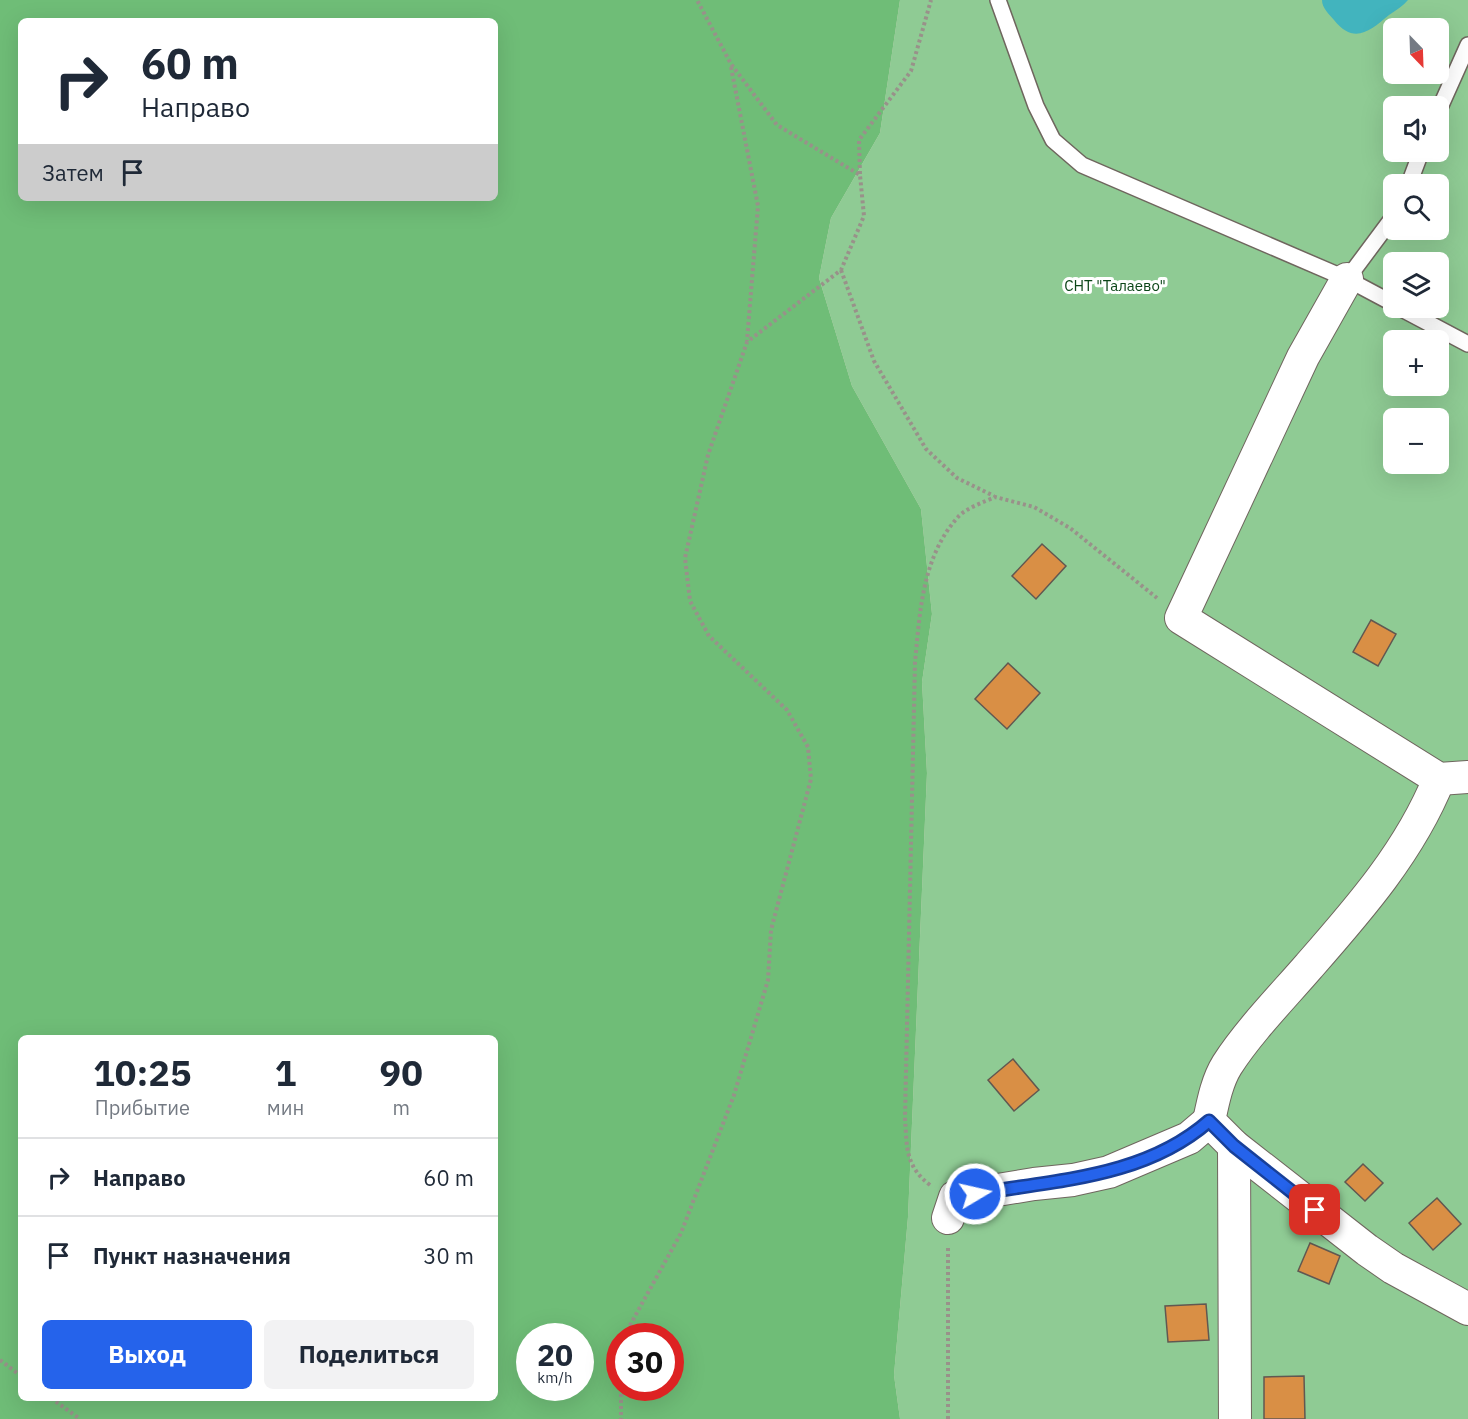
<!DOCTYPE html>
<html lang="ru">
<head>
<meta charset="utf-8">
<style>
  body { margin:0; font-family:"IBM Plex Sans",sans-serif; background:#f2f2f3; color:#1f2937; height:100vh; display:flex; flex-direction:column; font-size:22px; white-space:nowrap }
  * { box-sizing:border-box; margin:0 }
  p { font-size:20px; color:#747a83 }
  .icon { flex:none; width:33px; height:33px; fill:none; stroke:currentColor; stroke-width:2; stroke-linecap:round; stroke-linejoin:round }
  .map { position:relative; flex:1; overflow:hidden }
  .sheet { position:absolute; left:18px; top:1035px; width:480px; height:366px; display:flex; flex-direction:column; background:#fff; border-radius:9px; box-shadow:0 6px 24px #0002 }
  .sheet>* { flex:none }
  .hud { position:absolute; left:18px; top:18px; width:480px; height:183px; border-radius:9px; box-shadow:0 6px 24px #0002; background:#fff; color:#1f2937; overflow:hidden }
  .needle { width:39px; rotate:157deg }
  .buttons { position:absolute; left:1383px; top:18px; display:grid; gap:12px }
  .buttons a { display:grid; place-items:center; width:66px; height:66px; border-radius:9px; background:#fff; box-shadow:0 6px 24px #0002; font-size:30px }
  .speed { position:absolute; left:516px; top:1323px; display:flex; gap:12px; font-size:30px; font-weight:700; text-align:center }
  .speed>* { display:grid; place-content:center; width:78px; height:78px; border-radius:50%; background:#fff; box-shadow:0 6px 24px #0002; line-height:1 }
  .speed small { font-size:15px; font-weight:400 }
  .speed .limit { border:9px solid #d22; background:#fff; color:#111 }
  .pin { position:absolute; display:grid; place-items:center; width:51px; height:51px; color:#fff; margin:-26px; border-radius:12px; box-shadow:0 3px 9px #0006 }
  .me { position:absolute; width:66px; margin:-33px; rotate:81deg; stroke-linejoin:round; filter:drop-shadow(0 0 4px #0008) }
  .turn { display:flex; align-items:center; gap:21px; height:126px; padding:0 24px; font-size:27px }
  .turn .icon { width:78px; height:78px; stroke-width:2.5 }
  .turn b { display:block; font-size:42px; line-height:51px }
  .then { display:flex; align-items:center; height:57px; padding:0 24px; background:#0003; gap:12px; font-size:22px }
  .eta { display:flex; justify-content:space-evenly; align-items:center; height:102px; text-align:center }
  .eta b { font-size:36px; font-weight:700; line-height:42px }
  .button { display:flex; gap:12px; margin-top:auto; padding:12px 24px }
  .button a { flex:1; height:69px; border-radius:9px; background:#2563eb; color:#fff; font-size:24px; font-weight:700; line-height:69px; text-align:center }
  .button a+a { background:#f2f2f3; color:#1f2937 }
  ul { padding:0; list-style:none }
  li { display:flex; align-items:center; gap:18px; height:78px; padding:0 24px; border-top:2px solid #e0e1e3 }
  li div { flex:1 }
  li b { display:block; font-size:22px }
  li em { font-style:normal }
  .map>svg:first-child { display:block }
  .green { fill:#8fcb94; fill-rule:evenodd }
  .forest { fill:#6fbd77; fill-rule:evenodd }
  .water { fill:#42b4be }
  .building { fill:#d98f45; stroke:#615851; stroke-width:1.5 }
  .lines { fill:none; stroke-linecap:round; stroke-linejoin:round }
  .lane-casing { stroke:#6f665e; stroke-width:18 }
  .street-casing { stroke:#6f665e; stroke-width:34 }
  .path { stroke:#99918a; stroke-width:4; stroke-dasharray:3 3; stroke-linecap:butt }
  .lane { stroke:#fff; stroke-width:15 }
  .street { stroke:#fff; stroke-width:32 }
  .route-casing { stroke:#184099; stroke-width:15 }
  .route { stroke:#2563eb; stroke-width:10 }
  .labels { text-anchor:middle; dominant-baseline:central; stroke-width:6; stroke-linejoin:round; paint-order:stroke }
  .park-label { font-size:15px; fill:#0c4618; stroke:#fff }
</style>
</head>
<body>
<div class="map">
<svg width="1468" height="1419" viewBox="0 0 1468 1419">
  <rect width="100%" height="100%" fill="#e9ded5"/>
  <path class="green" d="M 900,0 L 1468,0 L 1468,1419 L 900,1419 L 894,1375 L 908,1217 L 927,773 L 922,682 L 932,614 L 921,509 L 852,386 L 819,278 L 831,218 L 880,133 ZM 1394,28 L 1438,28 L 1438,74 L 1394,74 ZM 1394,106 L 1438,106 L 1438,152 L 1394,152 ZM 1394,184 L 1438,184 L 1438,230 L 1394,230 ZM 1394,262 L 1438,262 L 1438,308 L 1394,308 ZM 1394,340 L 1438,340 L 1438,386 L 1394,386 ZM 1394,418 L 1438,418 L 1438,464 L 1394,464 Z"/>
  <path class="forest" d="M 0,0 L 900,0 L 880,133 L 831,218 L 819,278 L 852,386 L 921,509 L 932,614 L 922,682 L 927,773 L 908,1217 L 894,1375 L 900,1419 L 0,1419 ZM 21,21 L 495,21 L 495,198 L 21,198 ZM 21,1038 L 495,1038 L 495,1398 L 21,1398 ZM 580,1336 L 580,1388 L 530,1388 L 530,1336 ZM 620,1336 L 670,1336 L 670,1388 L 620,1388 Z"/>
  <path class="water" d="M 1322,0 L 1408,0 C 1403,6 1396,10 1389,15 C 1370,31 1354,45 1334,20 C 1329,14 1322,8 1322,0 Z"/>
  <g class="building">
    <path d="M 1042,544 L 1066,566 L 1036,599 L 1012,576 Z"/>
    <path d="M 1371,620 L 1396,634 L 1378,666 L 1353,652 Z"/>
    <path d="M 1008,663 L 1040,693 L 1007,729 L 975,699 Z"/>
    <path d="M 1013,1059 L 1039,1090 L 1014,1111 L 988,1080 Z"/>
    <path d="M 1363,1164 L 1383,1183 L 1365,1201 L 1345,1182 Z"/>
    <path d="M 1437,1198 L 1461,1224 L 1433,1250 L 1409,1223 Z"/>
    <path d="M 1310,1243 L 1340,1256 L 1329,1284 L 1298,1271 Z"/>
    <path d="M 1206,1304 L 1209,1340 L 1168,1342 L 1165,1306 Z"/>
    <path d="M 1304,1376 L 1305,1419 L 1264,1419 L 1264,1377 Z"/>
  </g>
  <g class="lines">
    <defs>
      <g id="lane">
        <path d="M 998,0 L 1036,106 L 1053,140 L 1082,165 L 1347,279 L 1394,304"/>
        <path d="M 1438,112 L 1468,45"/>
        <path d="M 1409,184 L 1421,152"/>
        <path d="M 1347,279 L 1394,216"/>
        <path d="M 1400,308 L 1468,344"/>
      </g>
      <g id="street">
        <path d="M 1347,279 L 1303,357 L 1181,618 L 1439,779 L 1468,777"/>
        <path d="M 1439,779 C 1410,851 1359,909 1309,966 C 1283,996 1248,1032 1227,1065 C 1217,1081 1213,1102 1209,1121 L 1234,1146 L 1367,1250 L 1393,1268 L 1468,1309"/>
        <path d="M 1234,1146 L 1235,1419"/>
        <path d="M 948,1218 L 955,1197 L 1034,1184 L 1073,1180 L 1109,1172 L 1189,1138 L 1209,1121"/>
      </g>
    </defs>
    <use href="#lane" class="lane-casing"/>
    <use href="#street" class="street-casing"/>
    <g class="path">
      <path d="M 731,67 L 758,206 L 747,341"/>
      <path d="M 860,174 L 859,140 L 911,71 L 931,0"/>
      <path d="M 841,270 L 874,361 L 926,449 L 957,478 L 994,496"/>
      <path d="M 930,1185 C 905,1166 907,1147 905,1118 L 915,662 C 920,612 922,557 958,517 C 966,508 984,502 995,497 L 1034,507 L 1070,528 L 1157,598"/>
      <path d="M 624,1336 L 681,1233 L 734,1095 L 768,980 L 771,930 L 811,779 L 808,747 L 787,710 L 709,636 L 690,601 L 685,558 L 708,455 L 747,342 L 841,270 L 864,216 L 860,175 L 777,125 L 731,64 L 697,0"/>
      <path d="M 0,1360 L 21,1376"/>
      <path d="M 621,1388 L 621,1419"/>
      <path d="M 51,1398 L 80,1419"/>
      <path d="M 948,1419 L 948,1245"/>
    </g>
    <use href="#lane" class="lane"/>
    <use href="#street" class="street"/>
  </g>
  <g class="lines">
    <defs>
      <path id="route" d="M 975,1194 C 1055,1180 1144,1178 1209,1121 L 1234,1146 L 1315,1210"/>
    </defs>
    <use href="#route" class="route-casing"/>
    <use href="#route" class="route"/>
  </g>
  <g class="labels">
    <g class="park-label">
      <text x="1115" y="285">СНТ "Талаево"</text>
    </g>
  </g>
</svg>
<div class="buttons">
<a><svg class="needle" viewBox="-14 -14 28 28"><path d="M0-13l5 13h-10z" fill="#e53935"/><path d="M0 13l5-13h-10z" fill="#747a83"/></svg></a>
<a><svg class="icon" aria-label="sound" viewBox="0 0 24 24"><path d="M4 9h4l5-4v14l-5-4H4zM17 9q2 3 0 6"/></svg></a>
<a><svg class="icon" aria-label="search" viewBox="0 0 24 24"><circle cx="10" cy="10" r="6"/><path d="M15 15l6 6"/></svg></a>
<a><svg class="icon" aria-label="layers" viewBox="0 0 24 24"><path d="M12 4l9 5-9 5-9-5zM3 14l9 5 9-5"/></svg></a>
<a>+</a>
<a>−</a>
</div>
<div class="speed"><div>20<small>km/h</small></div><div class="limit">30</div></div>
<div class="pin" style="left:1315px;top:1210px;background:#d93025"><svg class="icon" aria-label="arrive" viewBox="0 0 24 24"><path d="M6 21V4h12l-3 4 3 4H6"/></svg></div>
<svg class="me" style="left:975px;top:1194px" viewBox="-20 -20 40 40"><circle r="17" fill="#2563eb" stroke="#fff" stroke-width="3"/><path d="M0-11L8 9 0 5-8 9z" fill="#fff"/></svg>
<div class="hud">
<div class="turn"><svg class="icon" aria-label="right" viewBox="0 0 24 24"><path d="M7 20v-9h11M14 6l5 5-5 5"/></svg><div><b>60 m</b>Направо</div></div>
<div class="then">Затем<svg class="icon" aria-label="arrive" viewBox="0 0 24 24"><path d="M6 21V4h12l-3 4 3 4H6"/></svg></div>
</div>
<section class="sheet">
<div class="eta">
<div><b>10:25</b><p>Прибытие</p></div>
<div><b>1</b><p>мин</p></div>
<div><b>90</b><p>m</p></div>
</div>
<ul>
<li><svg class="icon" aria-label="right" viewBox="0 0 24 24"><path d="M7 20v-9h11M14 6l5 5-5 5"/></svg><div><b>Направо</b></div><em>60 m</em></li>
<li><svg class="icon" aria-label="arrive" viewBox="0 0 24 24"><path d="M6 21V4h12l-3 4 3 4H6"/></svg><div><b>Пункт назначения</b></div><em>30 m</em></li>
</ul>
<div class="button"><a>Выход</a><a>Поделиться</a></div>
</section>
</div>
</body>
</html>
